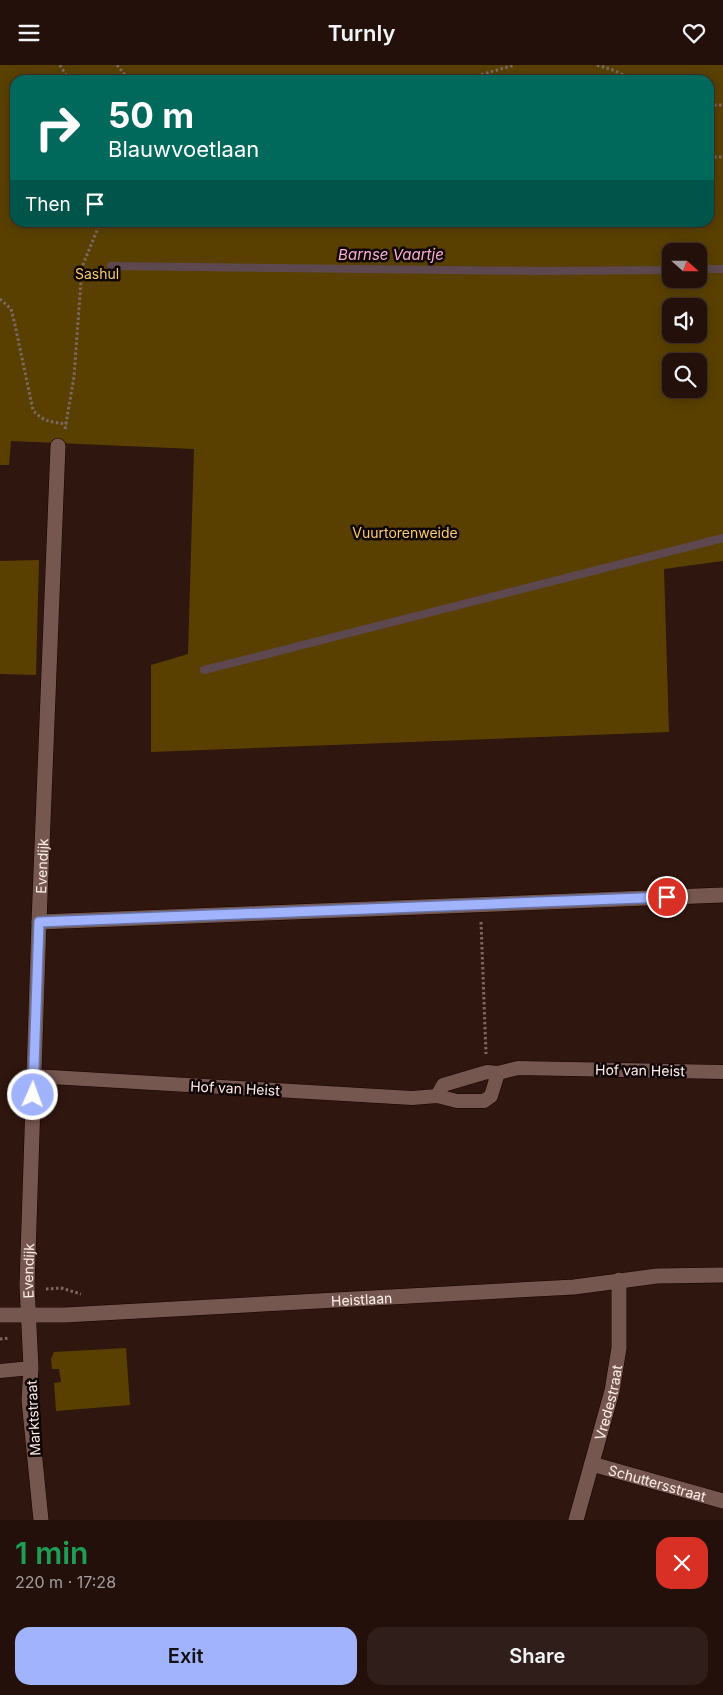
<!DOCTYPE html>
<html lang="en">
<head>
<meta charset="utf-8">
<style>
  body { margin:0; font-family:Inter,sans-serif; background:#2f1e19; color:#f1f3f6; height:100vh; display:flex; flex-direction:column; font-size:19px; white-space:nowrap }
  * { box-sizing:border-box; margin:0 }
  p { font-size:16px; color:#a39d9d }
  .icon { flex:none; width:28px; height:28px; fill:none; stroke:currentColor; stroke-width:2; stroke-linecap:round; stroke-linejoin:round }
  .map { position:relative; height:1455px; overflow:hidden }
  .drawer { display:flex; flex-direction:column; background:#23100b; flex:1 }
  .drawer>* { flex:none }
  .top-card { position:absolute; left:10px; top:10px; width:704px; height:152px; border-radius:15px; box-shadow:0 2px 12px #0003,0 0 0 1px #40302c; background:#00695c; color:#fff; overflow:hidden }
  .needle { width:32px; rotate:111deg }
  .tools { position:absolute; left:662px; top:178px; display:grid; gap:10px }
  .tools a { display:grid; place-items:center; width:45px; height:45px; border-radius:10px; background:#23100b; box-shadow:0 2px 12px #0003,0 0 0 1px #40302c; font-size:25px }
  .pin { position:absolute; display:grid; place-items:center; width:42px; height:42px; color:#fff; margin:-21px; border:2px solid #fff; border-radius:50%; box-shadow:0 1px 5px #0007 }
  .me { position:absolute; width:55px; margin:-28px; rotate:2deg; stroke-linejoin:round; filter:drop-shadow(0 0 4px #0008) }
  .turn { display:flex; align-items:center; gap:18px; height:105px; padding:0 15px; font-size:22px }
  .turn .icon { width:65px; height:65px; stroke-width:2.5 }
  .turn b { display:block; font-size:35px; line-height:42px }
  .then { display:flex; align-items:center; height:48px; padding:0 15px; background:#0003; gap:10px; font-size:19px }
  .round { display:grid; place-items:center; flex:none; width:52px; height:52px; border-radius:15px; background:#2f1e19 }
  .overview { display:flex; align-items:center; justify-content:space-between; height:85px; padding:0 15px }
  h1 { font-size:30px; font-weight:600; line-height:38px; color:#1e9e55 }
  .cta { display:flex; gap:10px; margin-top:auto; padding:10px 15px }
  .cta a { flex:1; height:58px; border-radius:15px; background:#a1b3fd; color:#111; font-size:20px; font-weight:600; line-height:58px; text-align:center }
  .cta a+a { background:#2f1e19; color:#f1f3f6 }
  header { display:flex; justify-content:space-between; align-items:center; height:65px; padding:0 15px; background:#23100b; font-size:22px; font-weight:600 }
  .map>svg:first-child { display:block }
  .green { fill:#594000; fill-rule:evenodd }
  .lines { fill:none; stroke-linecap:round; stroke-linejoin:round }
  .stream { stroke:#5c484e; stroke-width:8 }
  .service-casing { stroke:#160200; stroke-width:15 }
  .minor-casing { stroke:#160200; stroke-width:16 }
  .secondary-casing { stroke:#160200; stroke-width:16 }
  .path { stroke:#7d6862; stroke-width:3; stroke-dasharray:2.5 2.5; stroke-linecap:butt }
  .service { stroke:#76574f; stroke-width:14 }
  .minor { stroke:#76574f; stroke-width:15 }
  .secondary { stroke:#76574f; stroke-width:15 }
  .route-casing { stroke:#6974a4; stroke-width:12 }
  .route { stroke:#a1b3fd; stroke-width:9 }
  .labels { text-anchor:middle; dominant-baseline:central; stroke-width:5; stroke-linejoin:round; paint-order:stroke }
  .park-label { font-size:14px; fill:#f9cc6d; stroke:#0f0504 }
  .street-label { font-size:14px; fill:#feefeb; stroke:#0f0504 }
  .water-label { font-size:15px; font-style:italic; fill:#f8aed5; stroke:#0f0504 }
</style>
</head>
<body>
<header><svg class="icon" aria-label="menu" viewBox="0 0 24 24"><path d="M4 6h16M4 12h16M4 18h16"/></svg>Turnly<svg class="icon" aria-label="heart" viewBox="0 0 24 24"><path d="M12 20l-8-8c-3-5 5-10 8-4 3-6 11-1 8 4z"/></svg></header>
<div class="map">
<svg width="723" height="1455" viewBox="0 0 723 1455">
  <rect width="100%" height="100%" fill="#2f160f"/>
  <g class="green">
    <path d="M 0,0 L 723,0 L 723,496 L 664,504 L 669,667 L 151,687 L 151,600 L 188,589 L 194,384 L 11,376 L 9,400 L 0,400 ZM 15,15 L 709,15 L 709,158 L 15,158 ZM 671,186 L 699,186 L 699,214 L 671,214 ZM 671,241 L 699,241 L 699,269 L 671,269 ZM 671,296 L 699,296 L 699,324 L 671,324 Z"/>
    <path d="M 39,495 L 36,610 L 0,609 L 0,496 Z"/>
    <path d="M 126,1283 L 130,1340 L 56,1346 L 54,1318 L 61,1317 L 59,1304 L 52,1304 L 51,1294 L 54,1287 Z"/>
  </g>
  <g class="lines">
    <g class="stream">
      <path d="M 111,201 L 541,206 L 671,205"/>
      <path d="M 699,204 L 723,204"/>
      <path d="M 204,605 L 723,473"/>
    </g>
    <defs>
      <g id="service">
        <path d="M 33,1011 L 412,1033 L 437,1031 L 457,1036 L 484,1036 L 491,1031 L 498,1008"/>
        <path d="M 437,1031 L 443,1020 L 487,1007 L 498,1008 L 518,1003 L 723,1007"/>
        <path d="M 0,1306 L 31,1303"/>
      </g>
      <g id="minor">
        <path d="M 39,857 L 723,830"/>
        <path id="s1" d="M 592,1399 L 723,1436"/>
        <path id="s2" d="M 41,1455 L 29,1335 L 31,1303 L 27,1220 L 39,857 L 58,381"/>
        <path id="s3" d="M 576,1455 L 612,1326 L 619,1283 L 619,1215"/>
      </g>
      <g id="secondary">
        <path id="s4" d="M 0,1250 L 65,1250 L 391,1232 L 574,1222 L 657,1211 L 723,1210"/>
      </g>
    </defs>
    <use href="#service" class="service-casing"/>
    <use href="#minor" class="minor-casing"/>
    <use href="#secondary" class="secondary-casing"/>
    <g class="path">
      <path d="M 60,0 L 69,15"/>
      <path d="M 117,0 L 129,15"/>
      <path d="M 597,0 L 613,5 L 634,15"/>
      <path d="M 462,15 L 515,0"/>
      <path d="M 709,40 L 723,40"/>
      <path d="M 709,92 L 723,92"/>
      <path d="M 0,234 L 11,244 L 15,260 L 33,345 C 43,357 52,357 67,359"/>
      <path d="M 65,364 L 74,312 L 82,202 L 100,158"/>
      <path d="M 481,857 L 486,989"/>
      <path d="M 46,1224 L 61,1223 L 81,1229"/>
      <path d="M 0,1274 L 9,1273"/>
    </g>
    <use href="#service" class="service"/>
    <use href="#minor" class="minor"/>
    <use href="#secondary" class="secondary"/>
  </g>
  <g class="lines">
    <defs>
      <path id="route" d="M 33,1030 L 39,857 L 667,832"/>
    </defs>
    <use href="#route" class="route-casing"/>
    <use href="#route" class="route"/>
  </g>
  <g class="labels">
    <g class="park-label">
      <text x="97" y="208">Sashul</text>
      <text x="405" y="467">Vuurtorenweide</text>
    </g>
    <g class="street-label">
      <text stroke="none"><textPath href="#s2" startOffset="655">Evendijk</textPath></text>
      <text transform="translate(640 1005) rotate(1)">Hof van Heist</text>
      <text transform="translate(235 1023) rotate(3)">Hof van Heist</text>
      <text stroke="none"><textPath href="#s2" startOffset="250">Evendijk</textPath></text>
      <text stroke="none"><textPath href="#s4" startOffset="362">Heistlaan</textPath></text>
      <text stroke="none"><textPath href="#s3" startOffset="122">Vredestraat</textPath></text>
      <text transform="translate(33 1353) rotate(-93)">Marktstraat</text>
      <text stroke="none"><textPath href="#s1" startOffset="68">Schuttersstraat</textPath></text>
    </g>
    <g class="water-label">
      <text x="391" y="189">Barnse Vaartje</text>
    </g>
  </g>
</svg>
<div class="tools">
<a><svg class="needle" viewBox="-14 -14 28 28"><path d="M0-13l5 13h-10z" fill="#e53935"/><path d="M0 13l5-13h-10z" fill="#a39d9d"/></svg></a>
<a><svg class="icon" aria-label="sound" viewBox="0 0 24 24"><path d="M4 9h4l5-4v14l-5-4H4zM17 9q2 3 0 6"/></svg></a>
<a><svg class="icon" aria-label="search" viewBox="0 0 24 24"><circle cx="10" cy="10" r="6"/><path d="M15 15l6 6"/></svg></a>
</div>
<div class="pin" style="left:667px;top:832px;background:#d93025"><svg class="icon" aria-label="arrive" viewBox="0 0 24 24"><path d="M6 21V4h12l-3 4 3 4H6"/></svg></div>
<svg class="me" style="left:33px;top:1030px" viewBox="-20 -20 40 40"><circle r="17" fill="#a1b3fd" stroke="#fff" stroke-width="3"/><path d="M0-11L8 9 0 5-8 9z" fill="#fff"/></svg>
<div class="top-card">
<div class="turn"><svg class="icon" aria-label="right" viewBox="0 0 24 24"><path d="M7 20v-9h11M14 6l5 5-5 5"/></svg><div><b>50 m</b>Blauwvoetlaan</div></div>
<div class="then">Then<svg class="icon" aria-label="arrive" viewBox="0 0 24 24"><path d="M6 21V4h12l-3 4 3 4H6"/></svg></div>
</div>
</div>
<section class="drawer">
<div class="overview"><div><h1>1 min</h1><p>220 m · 17:28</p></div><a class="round" style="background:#d93025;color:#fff"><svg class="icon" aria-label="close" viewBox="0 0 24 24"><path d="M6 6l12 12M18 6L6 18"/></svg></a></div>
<div class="cta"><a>Exit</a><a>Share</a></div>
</section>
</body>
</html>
